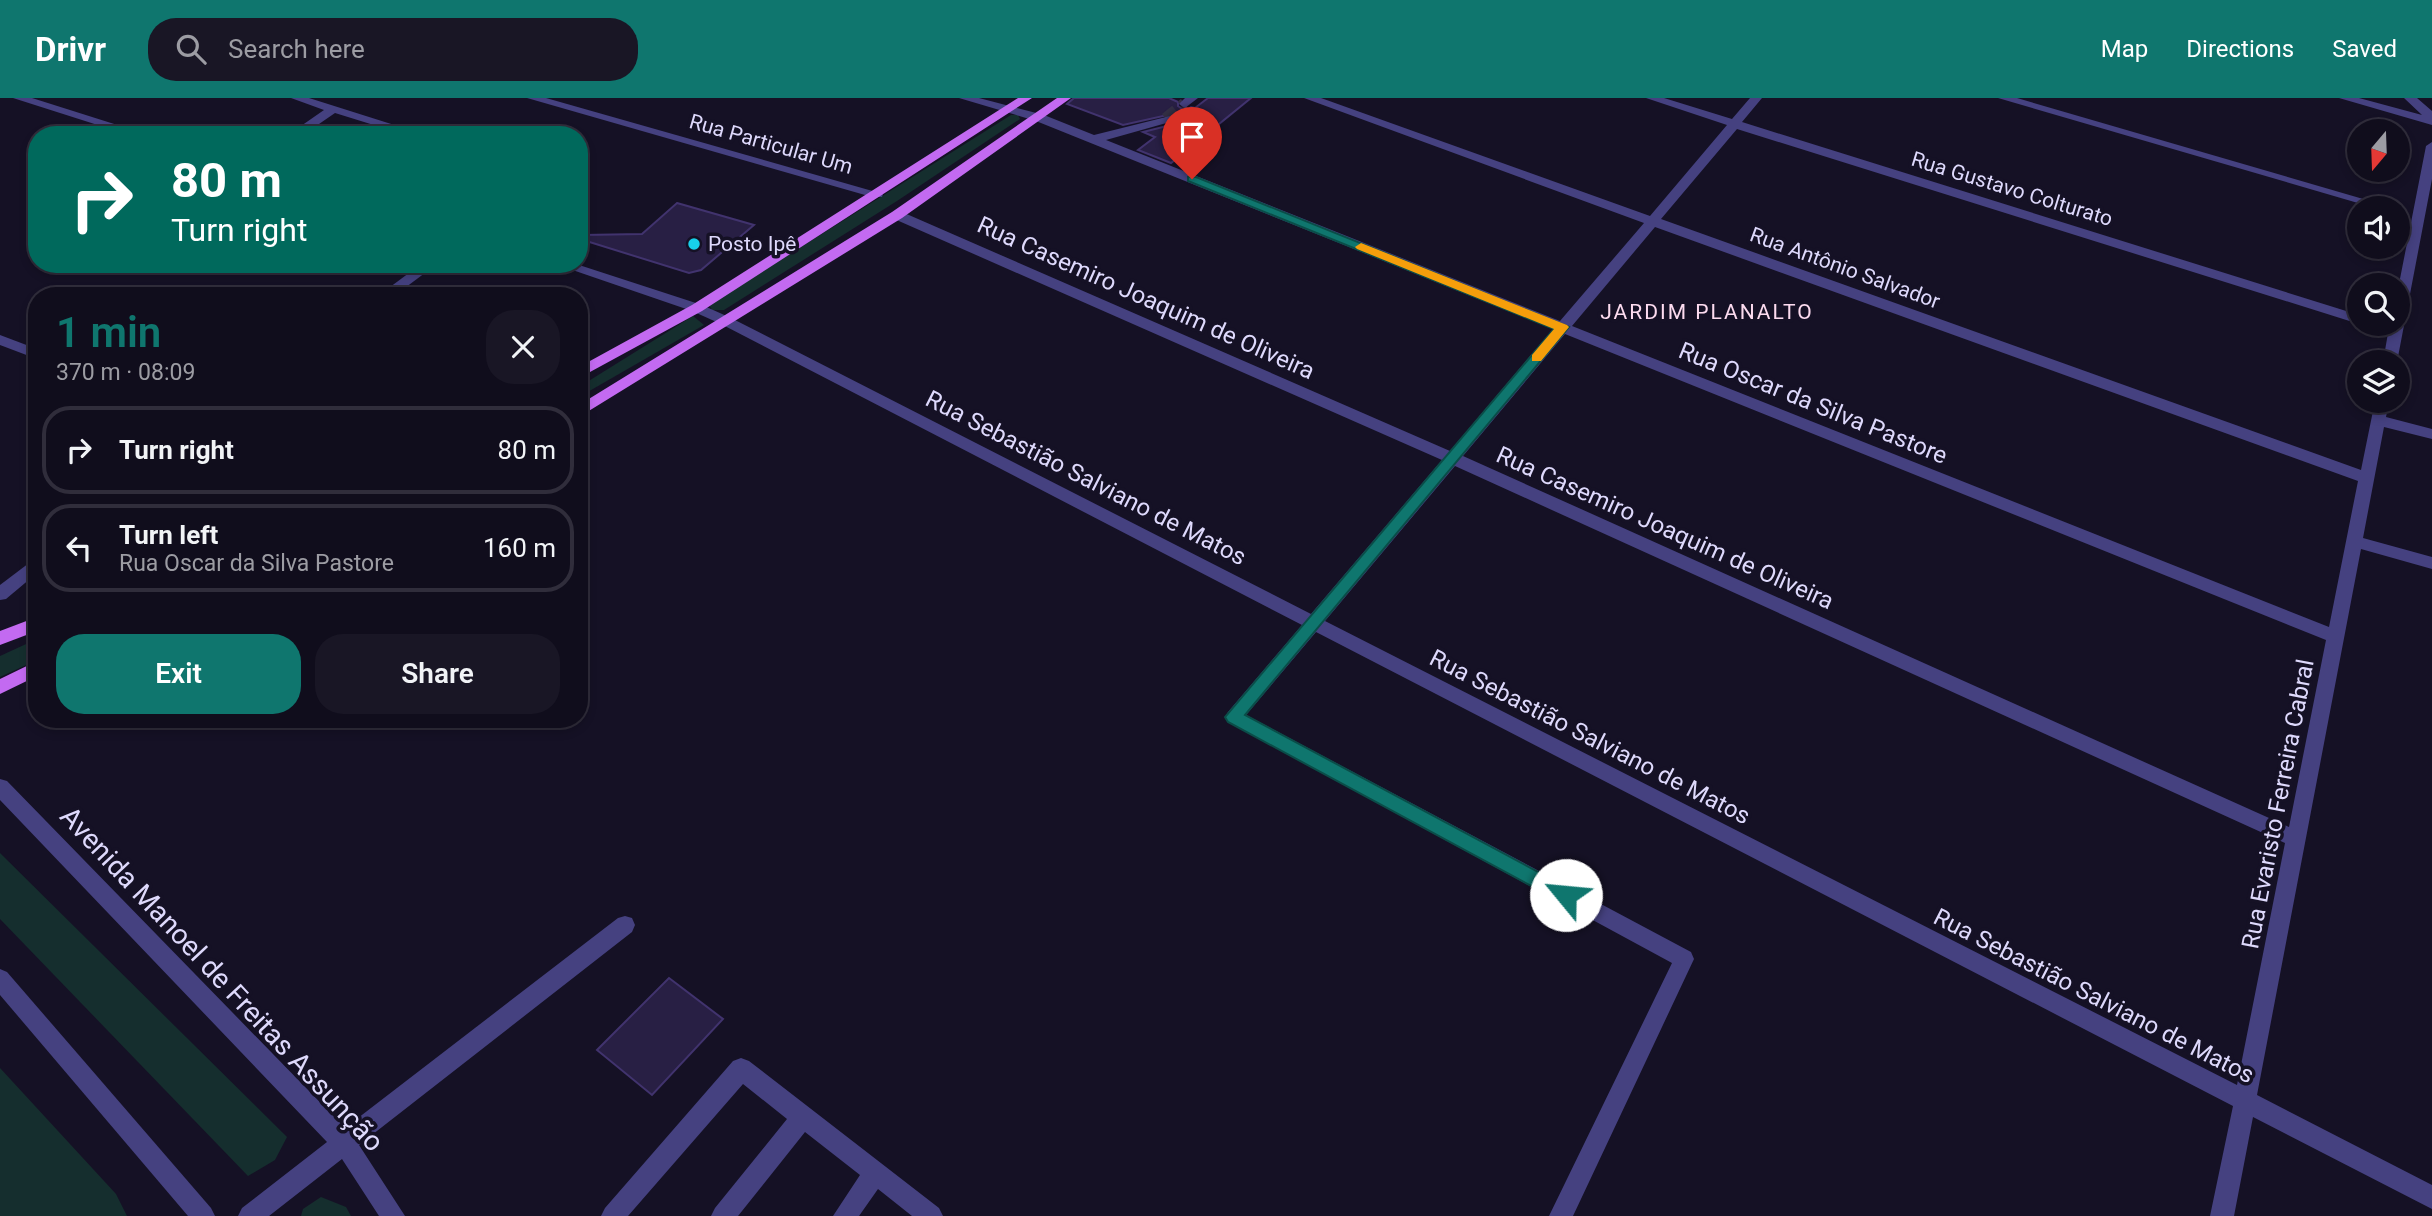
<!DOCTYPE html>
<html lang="en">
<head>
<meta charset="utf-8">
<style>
  body { margin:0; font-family:Roboto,sans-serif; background:#191625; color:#f1f3f6; height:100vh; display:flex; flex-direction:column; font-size:26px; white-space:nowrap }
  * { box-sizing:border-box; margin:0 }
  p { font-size:23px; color:#9c9ca3 }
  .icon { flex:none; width:38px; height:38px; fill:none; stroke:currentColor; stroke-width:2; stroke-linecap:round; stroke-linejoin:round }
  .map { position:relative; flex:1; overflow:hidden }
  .details { position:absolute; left:28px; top:189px; width:560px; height:441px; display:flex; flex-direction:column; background:#100d1c; border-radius:28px; box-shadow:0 4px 10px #0003,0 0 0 2px #302d3b }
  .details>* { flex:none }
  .top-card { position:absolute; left:28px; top:28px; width:560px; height:147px; border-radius:28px; box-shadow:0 4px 10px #0003,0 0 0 2px #302d3b; background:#00695c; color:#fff; overflow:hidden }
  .needle { width:46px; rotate:199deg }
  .buttons { position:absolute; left:2347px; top:21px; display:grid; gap:14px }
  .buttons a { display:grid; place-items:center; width:63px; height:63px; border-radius:50%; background:#100d1c; box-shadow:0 4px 10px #0003,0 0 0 2px #302d3b; font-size:35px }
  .pin { position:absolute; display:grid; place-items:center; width:60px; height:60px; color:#fff; margin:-72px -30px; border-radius:50% 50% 50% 0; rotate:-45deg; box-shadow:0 0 7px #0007 }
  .pin .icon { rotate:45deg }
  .me { position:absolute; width:77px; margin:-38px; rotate:298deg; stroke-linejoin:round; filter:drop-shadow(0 0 5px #0008) }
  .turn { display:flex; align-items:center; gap:24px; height:147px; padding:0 28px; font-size:32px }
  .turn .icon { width:91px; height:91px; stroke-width:2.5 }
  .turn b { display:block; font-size:49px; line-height:60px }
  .round { display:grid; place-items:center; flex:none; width:74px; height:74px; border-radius:28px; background:#191625 }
  .head { display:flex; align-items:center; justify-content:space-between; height:119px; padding:0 28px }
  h1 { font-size:42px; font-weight:600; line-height:52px; color:#0f766e }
  .action { display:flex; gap:14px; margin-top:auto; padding:14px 28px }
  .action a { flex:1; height:80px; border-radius:28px; background:#0f766e; color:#fff; font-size:28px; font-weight:600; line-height:80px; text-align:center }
  .action a+a { background:#191625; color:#f1f3f6 }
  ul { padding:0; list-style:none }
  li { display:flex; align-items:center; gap:21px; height:88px; margin:0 14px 10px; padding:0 14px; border:4px solid #302d3b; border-radius:28px }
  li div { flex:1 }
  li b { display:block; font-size:26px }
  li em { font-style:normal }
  header { display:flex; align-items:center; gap:42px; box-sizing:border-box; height:98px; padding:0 35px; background:#0f766e; color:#fff }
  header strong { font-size:33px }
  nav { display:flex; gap:38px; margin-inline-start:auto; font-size:24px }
  .search { width:490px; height:63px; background:#191625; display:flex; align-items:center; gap:18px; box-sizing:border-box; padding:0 24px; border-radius:28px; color:#9c9ca3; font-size:26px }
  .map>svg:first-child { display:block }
  .green { fill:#152e2e }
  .building { fill:#281f44; stroke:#41336e; stroke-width:2 }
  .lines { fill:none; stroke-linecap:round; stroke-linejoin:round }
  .minor-tunnel { stroke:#332f45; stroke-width:13; stroke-dasharray:13 7; stroke-linecap:butt }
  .minor { fill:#454180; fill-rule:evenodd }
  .major { fill:#c36af1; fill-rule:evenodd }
  .route { fill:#0f766e; stroke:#0a4d48; stroke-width:2 }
  .slow { fill:#f59e0b }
  .poi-dot { fill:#17cfea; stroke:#151125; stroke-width:2.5 }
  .labels { text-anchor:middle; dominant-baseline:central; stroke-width:7; stroke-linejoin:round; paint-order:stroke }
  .far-street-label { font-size:21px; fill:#ded9fc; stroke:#151125 }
  .far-poi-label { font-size:21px; fill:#ded9fc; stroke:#151125; text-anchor:start }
  .far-neighbourhood-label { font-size:21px; letter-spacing:2px; fill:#fcdbef; stroke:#151125 }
  .street-label { font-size:24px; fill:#ded9fc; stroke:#151125 }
  .near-street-label { font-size:28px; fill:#ded9fc; stroke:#151125 }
</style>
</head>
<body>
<header>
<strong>Drivr</strong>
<div class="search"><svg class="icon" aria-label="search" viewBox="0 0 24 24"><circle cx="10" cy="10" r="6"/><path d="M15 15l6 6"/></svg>Search here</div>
<nav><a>Map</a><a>Directions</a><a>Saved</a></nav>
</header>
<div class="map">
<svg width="2432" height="1118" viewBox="0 0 2432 1118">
  <rect width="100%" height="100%" fill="#151125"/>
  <g class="green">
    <path d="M 1011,17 L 1018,17 L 1020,21 L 897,103 L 724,212 L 712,212 L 709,207 Z"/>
    <path d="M 693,218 L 704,227 L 579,299 L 579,289 Z"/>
    <path d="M 37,541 L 37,562 L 0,579 L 0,558 Z"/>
    <path d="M 0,755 L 287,1039 L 275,1062 L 248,1078 L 0,821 Z"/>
    <path d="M 0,970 L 116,1096 L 127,1118 L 0,1118 Z"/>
    <path d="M 321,1099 L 346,1109 L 351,1118 L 301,1118 L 303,1111 Z"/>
  </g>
  <g class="building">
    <path d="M 1074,0 L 1169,0 L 1178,4 L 1178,8 L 1185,13 L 1191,9 L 1195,10 L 1208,0 L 1251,0 L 1171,65 L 1138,52 L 1155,39 L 1143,34 L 1171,27 L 1172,16 L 1123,27 L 1067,6 Z"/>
    <path d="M 677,105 L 754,127 L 701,172 L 689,175 L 583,142 L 583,137 L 642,136 Z"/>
    <path d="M 669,880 L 723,921 L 652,997 L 597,952 Z"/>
  </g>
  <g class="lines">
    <path class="minor-tunnel" d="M 1166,21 L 1185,6"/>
    <g class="minor">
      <path d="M 13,0 L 32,0 L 149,37 L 129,37 Z"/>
      <path d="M 291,0 L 309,0 L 426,37 L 406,37 L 335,15 L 303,37 L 288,37 L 324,12 Z"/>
      <path d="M 527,0 L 546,0 L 883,96 L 882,99 L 872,99 Z"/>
      <path d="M 959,0 L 979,0 L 1044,17 L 1094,37 L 1170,18 L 1170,24 L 1106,42 L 1560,223 L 1644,125 L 1304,0 L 1321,0 L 1650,118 L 1727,27 L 1646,0 L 1664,0 L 1732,21 L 1750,0 L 1762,0 L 1742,24 L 2359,217 L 2359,226 L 2362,226 L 2359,226 L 1737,31 L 1661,121 L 2361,372 L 2375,303 L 2389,303 L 2386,319 L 2432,331 L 2432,341 L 2384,329 L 2363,440 L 2432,459 L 2432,471 L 2361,451 L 2257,997 L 2432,1087 L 2432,1111 L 2253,1019 L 2234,1118 L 2210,1118 L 2233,1008 L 1316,534 L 1246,617 L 1691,854 L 1694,861 L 1573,1118 L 1549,1118 L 1672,865 L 1228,624 L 1225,619 L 1228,614 L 1302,527 L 721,226 L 692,213 L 555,166 L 576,166 L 702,207 L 731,220 L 1311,516 L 1442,362 L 892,120 L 892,114 L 902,114 L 1450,353 L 1553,231 L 1036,23 ZM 1655,129 L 2358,383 L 2329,529 L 1572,228 ZM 1565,236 L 2326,542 L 2289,729 L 1463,358 ZM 1455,368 L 2285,745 L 2237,987 L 1325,523 Z"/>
      <path d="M 1185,0 L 1198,0 L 1185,10 L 1179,6 Z"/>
      <path d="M 1998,0 L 2017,0 L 2394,110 L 2375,110 Z"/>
      <path d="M 2339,0 L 2359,0 L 2422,17 L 2404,0 L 2417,0 L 2432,13 L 2432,27 Z"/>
      <path d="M 2432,44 L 2432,81 L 2397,264 L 2383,264 L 2388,235 L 2366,229 L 2364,226 L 2398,226 L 2398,191 L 2426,48 Z"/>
      <path d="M 421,166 L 437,166 L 394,198 L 378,198 Z"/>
      <path d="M 0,237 L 37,251 L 37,261 L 0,247 Z"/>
      <path d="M 37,459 L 37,475 L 6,501 L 0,502 L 0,487 Z"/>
      <path d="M 0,681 L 7,683 L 345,1030 L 618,820 L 625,818 L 632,820 L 635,827 L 632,834 L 359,1047 L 405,1118 L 379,1118 L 342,1061 L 269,1118 L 238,1118 L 242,1110 L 327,1044 L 0,702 Z"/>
      <path d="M 0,871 L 7,874 L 211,1110 L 215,1118 L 188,1118 L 0,897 Z"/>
      <path d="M 741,960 L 749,963 L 939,1110 L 943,1118 L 912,1118 L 878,1091 L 859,1118 L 833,1118 L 860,1077 L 805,1034 L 738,1118 L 711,1118 L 715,1110 L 787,1021 L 743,986 L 628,1118 L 601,1118 L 605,1110 L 733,963 Z"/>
    </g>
    <g class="major">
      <path d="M 1018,0 L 1032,0 L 702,213 L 579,280 L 579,269 L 692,207 Z"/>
      <path d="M 1057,0 L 1071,0 L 902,120 L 579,319 L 579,307 L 892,114 Z"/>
      <path d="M 37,519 L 37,533 L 0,547 L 0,533 Z"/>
      <path d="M 37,563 L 37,578 L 0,596 L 0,581 Z"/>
    </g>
  </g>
  <path class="route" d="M 1188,79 L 1196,79 L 1569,229 L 1245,617 L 1572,792 L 1575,797 L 1572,803 L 1566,805 L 1559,803 L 1228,624 L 1225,619 L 1554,231 L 1188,83 Z"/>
  <path class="slow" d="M 1361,145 L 1567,227 L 1569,229 L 1541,263 L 1532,263 L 1532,257 L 1554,231 L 1357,151 L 1355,149 Z"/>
  <circle class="poi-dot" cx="694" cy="146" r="7"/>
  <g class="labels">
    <g class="far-street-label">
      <text transform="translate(771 46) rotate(16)">Rua Particular Um</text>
      <text transform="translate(2012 91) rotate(17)">Rua Gustavo Colturato</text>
      <text transform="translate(1845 170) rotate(20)">Rua Antônio Salvador</text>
    </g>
    <g class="far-poi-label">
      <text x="708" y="146">Posto Ipê</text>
    </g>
    <g class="far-neighbourhood-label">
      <text x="1707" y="214">JARDIM PLANALTO</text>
    </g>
    <g class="street-label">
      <text transform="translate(1146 200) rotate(24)">Rua Casemiro Joaquim de Oliveira</text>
      <text transform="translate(1813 305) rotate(22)">Rua Oscar da Silva Pastore</text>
      <text transform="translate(1086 380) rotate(27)">Rua Sebastião Salviano de Matos</text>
      <text transform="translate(1665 430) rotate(24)">Rua Casemiro Joaquim de Oliveira</text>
      <text transform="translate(1590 639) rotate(27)">Rua Sebastião Salviano de Matos</text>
      <text transform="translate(2278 706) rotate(-79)">Rua Evaristo Ferreira Cabral</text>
      <text transform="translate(2094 898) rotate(27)">Rua Sebastião Salviano de Matos</text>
    </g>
    <g class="near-street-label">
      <text transform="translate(222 881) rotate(47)">Avenida Manoel de Freitas Assunção</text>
    </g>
  </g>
</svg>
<div class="buttons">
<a><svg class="needle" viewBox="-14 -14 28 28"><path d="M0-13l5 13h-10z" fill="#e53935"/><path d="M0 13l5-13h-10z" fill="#9c9ca3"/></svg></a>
<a><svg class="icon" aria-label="sound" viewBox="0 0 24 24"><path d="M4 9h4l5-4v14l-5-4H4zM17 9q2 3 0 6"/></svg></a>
<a><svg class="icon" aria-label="search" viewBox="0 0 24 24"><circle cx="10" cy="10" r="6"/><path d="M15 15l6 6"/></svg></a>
<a><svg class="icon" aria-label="layers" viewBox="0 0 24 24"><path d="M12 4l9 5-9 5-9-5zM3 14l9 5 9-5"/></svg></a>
</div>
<div class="pin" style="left:1192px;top:81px;background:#d93025"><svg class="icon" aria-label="arrive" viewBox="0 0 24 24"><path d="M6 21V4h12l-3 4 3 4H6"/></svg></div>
<svg class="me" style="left:1566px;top:797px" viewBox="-20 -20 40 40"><circle r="19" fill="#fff"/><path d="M0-13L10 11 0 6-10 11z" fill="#0f766e"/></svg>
<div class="top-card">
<div class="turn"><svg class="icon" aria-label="right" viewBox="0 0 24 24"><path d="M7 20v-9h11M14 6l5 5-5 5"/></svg><div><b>80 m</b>Turn right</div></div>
</div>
<section class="details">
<div class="head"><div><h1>1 min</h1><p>370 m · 08:09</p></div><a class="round"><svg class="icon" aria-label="close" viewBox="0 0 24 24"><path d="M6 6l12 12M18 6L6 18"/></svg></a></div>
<ul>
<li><svg class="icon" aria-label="right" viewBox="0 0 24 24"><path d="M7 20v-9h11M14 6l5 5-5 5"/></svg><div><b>Turn right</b></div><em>80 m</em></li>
<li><svg class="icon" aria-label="left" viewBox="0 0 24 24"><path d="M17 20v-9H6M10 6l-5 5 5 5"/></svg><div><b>Turn left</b><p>Rua Oscar da Silva Pastore</p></div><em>160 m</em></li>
</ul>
<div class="action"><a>Exit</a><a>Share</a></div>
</section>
</div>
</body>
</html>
